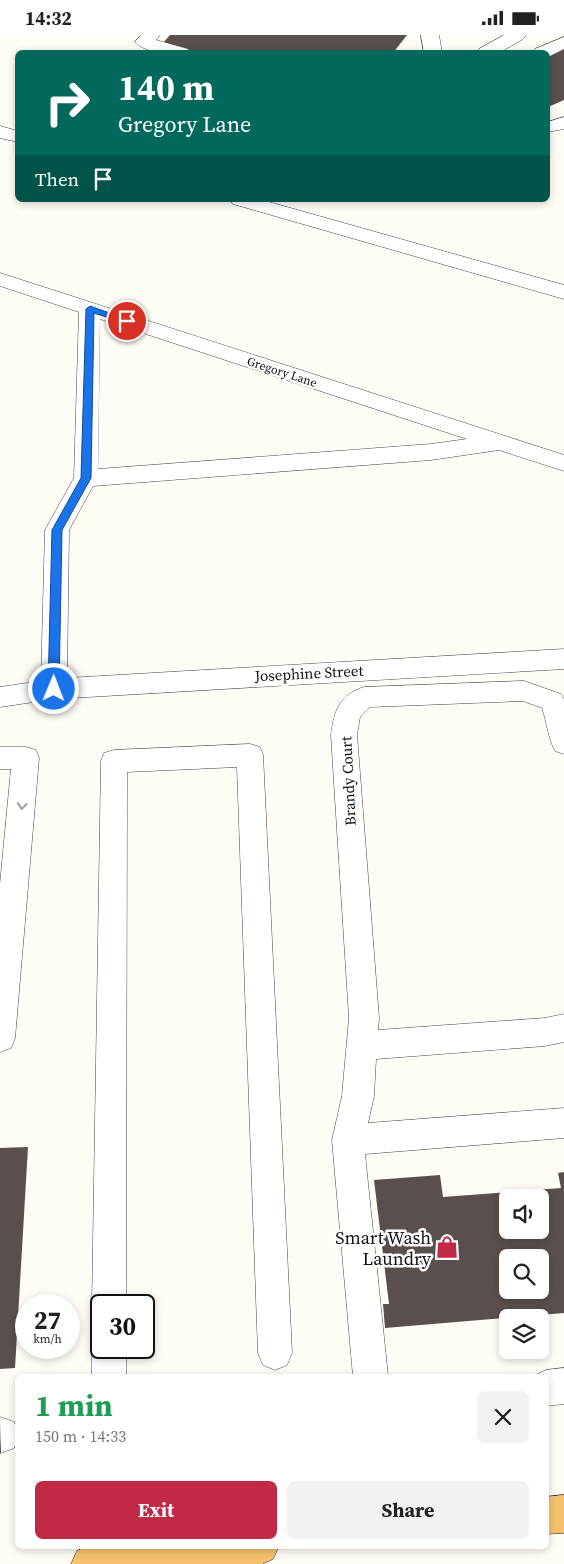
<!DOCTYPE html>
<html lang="en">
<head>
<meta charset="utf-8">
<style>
  body { margin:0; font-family:"Source Serif 4",serif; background:#f2f2f2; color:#222; height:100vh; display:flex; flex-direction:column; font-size:19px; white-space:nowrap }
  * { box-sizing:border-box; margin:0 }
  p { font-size:16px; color:#767676 }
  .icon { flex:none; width:28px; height:28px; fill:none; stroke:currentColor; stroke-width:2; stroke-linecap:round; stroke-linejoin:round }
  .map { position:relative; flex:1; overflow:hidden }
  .drawer { position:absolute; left:15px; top:1339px; width:534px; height:175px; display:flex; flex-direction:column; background:#fff; border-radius:8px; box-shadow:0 2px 8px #0003 }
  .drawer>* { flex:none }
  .banner { position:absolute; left:15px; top:15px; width:535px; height:152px; border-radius:8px; box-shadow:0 2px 8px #0003; background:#00695c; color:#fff; overflow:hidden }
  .buttons { position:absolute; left:499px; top:1154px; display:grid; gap:10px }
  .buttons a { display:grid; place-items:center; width:50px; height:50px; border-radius:8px; background:#fff; box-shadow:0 2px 8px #0003; font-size:25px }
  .speed { position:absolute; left:15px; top:1259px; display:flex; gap:10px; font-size:25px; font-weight:700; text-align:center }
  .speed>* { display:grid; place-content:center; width:65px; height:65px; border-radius:50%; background:#fff; box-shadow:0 2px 8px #0003; line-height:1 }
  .speed small { font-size:12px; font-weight:400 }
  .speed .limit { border:2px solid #111; border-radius:8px; background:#fff; color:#111 }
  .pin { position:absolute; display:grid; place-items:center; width:42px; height:42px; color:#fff; margin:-21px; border:2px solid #fff; border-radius:50%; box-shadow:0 1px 5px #0007 }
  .me { position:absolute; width:55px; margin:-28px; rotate:1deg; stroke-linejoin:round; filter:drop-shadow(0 0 4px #0008) }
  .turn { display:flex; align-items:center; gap:18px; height:105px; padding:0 20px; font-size:22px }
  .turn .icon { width:65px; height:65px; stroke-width:2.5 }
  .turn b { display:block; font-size:35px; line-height:42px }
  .then { display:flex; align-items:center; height:48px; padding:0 20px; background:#0003; gap:10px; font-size:19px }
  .round { display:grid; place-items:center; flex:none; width:52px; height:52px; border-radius:8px; background:#f2f2f2 }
  .headline { display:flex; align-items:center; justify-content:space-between; height:85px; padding:0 20px }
  h1 { font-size:30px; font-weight:700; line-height:38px; color:#1e9e55 }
  .cta { display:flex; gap:10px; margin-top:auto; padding:10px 20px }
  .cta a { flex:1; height:58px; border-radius:8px; background:#c12946; color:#fff; font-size:20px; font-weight:700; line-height:58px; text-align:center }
  .cta a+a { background:#f2f2f2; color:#222 }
  .status { display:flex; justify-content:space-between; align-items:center; height:35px; padding:0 25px; background:#fff; direction:ltr }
  .status svg { height:14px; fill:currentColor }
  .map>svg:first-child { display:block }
  .building { fill:#59504d; fill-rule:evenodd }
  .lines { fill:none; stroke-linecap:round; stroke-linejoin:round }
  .minor-casing { stroke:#444; stroke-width:1 }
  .major-casing { stroke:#222; stroke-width:1 }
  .minor { fill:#fff; fill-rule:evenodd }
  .major { fill:#f6c16d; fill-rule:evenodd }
  .oneway { stroke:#a0a0a0 }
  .route { fill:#1a73e8; stroke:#114b97 }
  .labels { text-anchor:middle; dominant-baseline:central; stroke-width:5; stroke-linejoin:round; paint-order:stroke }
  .far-street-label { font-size:12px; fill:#111; stroke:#fff }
  .street-label { font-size:15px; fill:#111; stroke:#fff }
  .near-poi-label { font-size:18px; fill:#111; stroke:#fff; text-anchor:end }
</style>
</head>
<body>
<div class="status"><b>14:32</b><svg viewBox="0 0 49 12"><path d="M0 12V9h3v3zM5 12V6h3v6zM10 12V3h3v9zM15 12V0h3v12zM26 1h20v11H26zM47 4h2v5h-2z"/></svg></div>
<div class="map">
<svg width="564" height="1529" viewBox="0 0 564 1529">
  <rect width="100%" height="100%" fill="#fffbf5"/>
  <g class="building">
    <path d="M 170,0 L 407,0 L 393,18 L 200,18 L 163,8 Z"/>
    <path d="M 564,13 L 564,65 L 548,72 L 548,20 Z"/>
    <path d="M 28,1112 L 15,1333 L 0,1334 L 0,1113 Z"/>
    <path d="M 564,1137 L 564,1278 L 385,1293 L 383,1269 L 389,1269 L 374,1145 L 440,1140 L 443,1162 L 561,1153 L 558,1138 ZM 508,1162 L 540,1162 L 540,1195 L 508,1195 ZM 508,1222 L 540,1222 L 540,1255 L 508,1255 Z"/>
  </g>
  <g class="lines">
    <defs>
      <g id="minor">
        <path d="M 141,0 L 160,0 L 156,5 L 188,14 L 190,18 C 176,18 144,19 135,7 Z"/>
        <path d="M 421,0 L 439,0 L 442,18 L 424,18 Z"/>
        <path d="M 504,0 L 526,0 L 523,4 L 499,18 L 477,18 L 479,14 Z"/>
        <path d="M 564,2 L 564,14 L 548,22 L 548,18 L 533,18 L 535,14 Z"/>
        <path d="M 564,82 L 564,94 L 548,97 L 548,87 Z"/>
        <path d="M 0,91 L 18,96 L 18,107 L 0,103 Z"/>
        <path d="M 230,165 L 262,165 L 564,250 L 564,264 L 233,169 Z"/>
        <path d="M 0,238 L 564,420 L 564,436 L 499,415 L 431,425 L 93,451 L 69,495 L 67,643 L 564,614 L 564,634 L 54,664 L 0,672 L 0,652 L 41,646 L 45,495 L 74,443 L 79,277 L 0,251 ZM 100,284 L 467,404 L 431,409 L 98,434 Z"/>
        <path d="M 524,646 L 561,659 L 564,664 L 564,719 L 555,716 C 548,703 547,687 542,673 L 523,666 L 370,672 L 360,682 L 357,700 L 379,983 L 378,995 L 545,983 L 564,979 L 564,1007 L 545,1011 L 376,1024 L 374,1061 L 368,1088 L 564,1073 L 564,1103 L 365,1119 L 388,1341 L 353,1341 L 332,1105 L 342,1061 L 349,983 L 331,700 C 334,676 339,660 364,652 Z"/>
        <path d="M 250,709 L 260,712 L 263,720 L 292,1318 L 287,1330 L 275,1335 L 263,1330 L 258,1318 L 237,732 L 127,737 L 126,1270 L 101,1270 L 101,1284 L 97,1282 L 92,1270 L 101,726 L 104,718 L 114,715 Z"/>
        <path d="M 0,712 L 26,712 L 36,715 L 39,723 L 15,1003 L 11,1013 L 0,1017 L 0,849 L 11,734 L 0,734 Z"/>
        <path d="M 101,1298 L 101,1312 L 126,1312 L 126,1341 L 92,1341 L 92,1312 L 97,1300 Z"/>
        <path d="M 564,1333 L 564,1369 L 546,1371 L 546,1341 L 534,1341 L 546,1335 Z"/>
        <path d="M 0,1382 L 14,1387 C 18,1397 18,1403 14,1413 L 1,1418 Z"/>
      </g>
      <g id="major">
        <path d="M 564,1460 L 564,1498 L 546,1499 L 546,1462 Z"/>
        <path d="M 87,1511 L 279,1511 L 273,1524 L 262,1529 L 71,1529 L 77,1516 Z"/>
      </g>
    </defs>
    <use href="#minor" class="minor-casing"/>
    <use href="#major" class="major-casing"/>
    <use href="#minor" class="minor"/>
    <use href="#major" class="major"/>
  </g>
  <defs><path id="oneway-chevron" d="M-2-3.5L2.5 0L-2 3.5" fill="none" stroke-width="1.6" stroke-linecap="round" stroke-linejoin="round" transform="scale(1.25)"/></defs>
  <use class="oneway" href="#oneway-chevron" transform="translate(22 771) rotate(95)"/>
  <path class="route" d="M 90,271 L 132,286 L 127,289 L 94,278 L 91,443 L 62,495 L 59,654 L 54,658 L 48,654 L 52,495 L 81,443 L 86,274 Z"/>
  <defs>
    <symbol id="shop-bare" viewBox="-9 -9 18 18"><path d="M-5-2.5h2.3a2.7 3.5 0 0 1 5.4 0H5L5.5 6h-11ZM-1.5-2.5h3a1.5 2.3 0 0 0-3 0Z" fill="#c12946" stroke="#fff" stroke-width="2.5" paint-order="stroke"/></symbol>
  </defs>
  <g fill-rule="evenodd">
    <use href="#shop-bare" x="431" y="1196" width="32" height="32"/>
  </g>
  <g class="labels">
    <g class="far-street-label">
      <text transform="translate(282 337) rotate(18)">Gregory Lane</text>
    </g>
    <g class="street-label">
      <text transform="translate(309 638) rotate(-3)">Josephine Street</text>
      <text transform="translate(348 746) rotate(-93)">Brandy Court</text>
    </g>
    <g class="near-poi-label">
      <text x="431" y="1202">Smart Wash<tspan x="431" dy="21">Laundry</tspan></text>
    </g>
  </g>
</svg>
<div class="buttons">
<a><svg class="icon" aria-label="sound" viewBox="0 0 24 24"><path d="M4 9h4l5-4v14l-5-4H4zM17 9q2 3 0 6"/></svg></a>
<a><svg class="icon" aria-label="search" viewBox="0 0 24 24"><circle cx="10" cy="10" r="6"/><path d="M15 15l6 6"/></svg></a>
<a><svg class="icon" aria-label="layers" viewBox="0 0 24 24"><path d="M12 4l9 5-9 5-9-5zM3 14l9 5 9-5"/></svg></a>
</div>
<div class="speed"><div>27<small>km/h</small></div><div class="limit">30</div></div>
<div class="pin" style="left:127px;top:286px;background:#d93025"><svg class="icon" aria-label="arrive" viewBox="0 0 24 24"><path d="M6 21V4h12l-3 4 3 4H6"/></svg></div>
<svg class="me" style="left:54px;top:654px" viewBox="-20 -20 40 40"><circle r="17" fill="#1a73e8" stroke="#fff" stroke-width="3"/><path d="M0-11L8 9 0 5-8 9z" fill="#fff"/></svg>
<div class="banner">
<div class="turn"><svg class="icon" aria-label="right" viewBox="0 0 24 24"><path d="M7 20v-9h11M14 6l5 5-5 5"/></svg><div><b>140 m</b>Gregory Lane</div></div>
<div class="then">Then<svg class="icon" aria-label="arrive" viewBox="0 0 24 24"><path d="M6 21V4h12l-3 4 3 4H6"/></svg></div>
</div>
<section class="drawer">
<div class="headline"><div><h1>1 min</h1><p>150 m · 14:33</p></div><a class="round"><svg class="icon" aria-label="close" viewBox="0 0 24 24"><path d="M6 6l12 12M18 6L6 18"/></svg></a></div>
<div class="cta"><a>Exit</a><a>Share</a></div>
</section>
</div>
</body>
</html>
